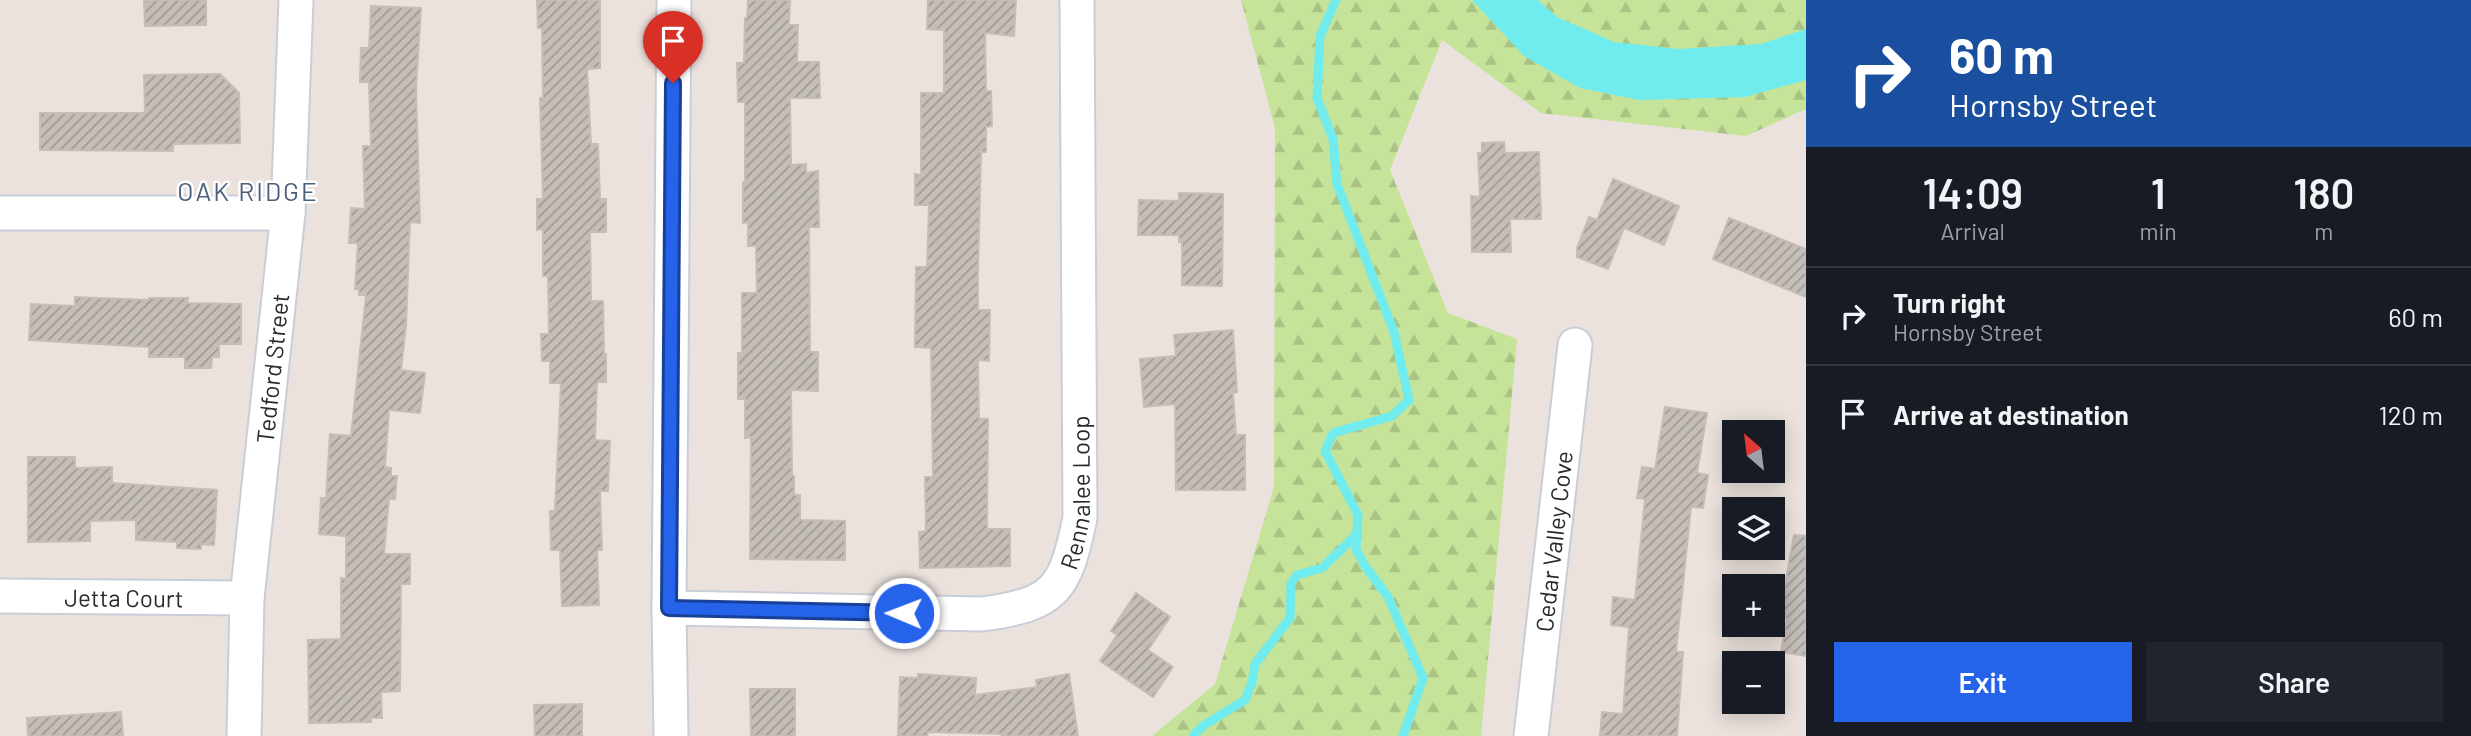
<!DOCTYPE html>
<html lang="en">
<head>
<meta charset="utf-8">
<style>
  body { margin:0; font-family:Barlow,sans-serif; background:#20242c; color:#f1f3f6; height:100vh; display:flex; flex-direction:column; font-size:26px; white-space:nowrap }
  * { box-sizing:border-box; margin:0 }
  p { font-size:23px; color:#9ea1a6 }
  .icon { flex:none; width:38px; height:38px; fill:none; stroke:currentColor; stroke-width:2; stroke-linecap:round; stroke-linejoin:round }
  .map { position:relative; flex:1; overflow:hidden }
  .panel { display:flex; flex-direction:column; background:#171b24; width:665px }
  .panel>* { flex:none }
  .hud { background:#1a4fa0; color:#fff; overflow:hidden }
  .needle { width:46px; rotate:332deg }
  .fabs { position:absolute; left:1722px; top:420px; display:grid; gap:14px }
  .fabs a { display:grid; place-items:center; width:63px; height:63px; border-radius:0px; background:#171b24; box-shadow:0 4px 18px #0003; font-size:35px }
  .pin { position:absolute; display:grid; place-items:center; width:60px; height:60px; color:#fff; margin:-72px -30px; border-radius:50% 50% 50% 0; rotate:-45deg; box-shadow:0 0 7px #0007 }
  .pin .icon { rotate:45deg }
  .me { position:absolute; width:77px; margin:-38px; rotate:271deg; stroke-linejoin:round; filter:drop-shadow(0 0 5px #0008) }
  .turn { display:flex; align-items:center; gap:24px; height:147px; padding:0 28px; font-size:32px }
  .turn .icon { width:91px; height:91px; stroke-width:2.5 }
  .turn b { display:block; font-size:49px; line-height:60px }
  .eta { display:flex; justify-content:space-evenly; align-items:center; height:119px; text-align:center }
  .eta b { font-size:42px; font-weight:600; line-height:49px }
  .button { display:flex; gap:14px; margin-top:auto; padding:14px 28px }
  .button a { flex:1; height:80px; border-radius:0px; background:#2563eb; color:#fff; font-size:28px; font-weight:600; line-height:80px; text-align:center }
  .button a+a { background:#20242c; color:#f1f3f6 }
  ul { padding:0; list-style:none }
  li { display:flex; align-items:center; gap:21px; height:98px; padding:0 28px; border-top:2px solid #363941 }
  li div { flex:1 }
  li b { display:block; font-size:26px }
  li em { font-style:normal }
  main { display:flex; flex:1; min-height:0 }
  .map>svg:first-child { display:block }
  .forest { fill:url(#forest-firs) }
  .water { fill:#70ecee }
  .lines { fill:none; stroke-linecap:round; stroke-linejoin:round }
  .stream { stroke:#70ecee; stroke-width:9 }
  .building { fill:url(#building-hatch); stroke:#c8bdb6; stroke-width:2 }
  .street-casing { stroke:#c8ced8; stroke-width:37 }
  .street { stroke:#fff; stroke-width:33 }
  .route-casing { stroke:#184099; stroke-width:18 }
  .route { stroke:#2563eb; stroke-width:12 }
  .labels { text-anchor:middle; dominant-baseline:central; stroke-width:5; stroke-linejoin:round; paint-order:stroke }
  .street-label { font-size:24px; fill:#2a2a2a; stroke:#fff }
  .neighbourhood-label { font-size:26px; letter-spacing:2px; fill:#4b607b; stroke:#fff }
</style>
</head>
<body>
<main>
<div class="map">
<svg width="1806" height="736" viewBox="0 0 1806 736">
  <defs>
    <pattern id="forest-firs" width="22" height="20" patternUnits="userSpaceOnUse" patternTransform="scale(1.75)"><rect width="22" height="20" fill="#c5e399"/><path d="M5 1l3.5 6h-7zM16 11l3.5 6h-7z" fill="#a9c384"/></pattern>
    <pattern id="building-hatch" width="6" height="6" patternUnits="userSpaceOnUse" patternTransform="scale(1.75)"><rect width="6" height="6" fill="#c4bdb8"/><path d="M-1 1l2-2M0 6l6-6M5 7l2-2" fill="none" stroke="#9f9a96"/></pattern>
  </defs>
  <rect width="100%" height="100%" fill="#ece2dd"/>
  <path class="forest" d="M 1241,0 L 1806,0 L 1806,109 L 1746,136 L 1541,113 L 1442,40 L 1390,170 L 1448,313 L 1517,339 L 1481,736 L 1152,736 L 1215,684 L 1274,487 L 1275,128 Z"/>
  <path class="water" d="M 1472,0 L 1538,0 L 1557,17 L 1614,42 L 1678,49 L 1761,44 L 1806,29 L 1806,80 L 1745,97 L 1639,100 L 1580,88 L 1524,56 Z"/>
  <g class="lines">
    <g class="stream">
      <path d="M 1336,0 L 1320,36 L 1317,98 L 1333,139 L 1337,184 L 1394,332 L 1409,400 L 1392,416 L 1333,433 L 1325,451 L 1358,515 L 1356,549 L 1365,566 L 1388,597 L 1423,678 L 1403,736"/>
      <path d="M 1193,736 L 1204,725 L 1245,700 L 1252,682 L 1255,664 L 1290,618 L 1291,583 L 1297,575 L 1322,568 L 1357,534"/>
    </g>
  </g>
  <g class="building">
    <path d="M 144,0 L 206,0 L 206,25 L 145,26 Z"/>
    <path d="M 537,0 L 600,0 L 600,68 L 587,69 L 591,144 L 598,144 L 600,199 L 606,199 L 606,232 L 590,232 L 591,301 L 603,301 L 604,354 L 606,354 L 606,382 L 597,382 L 595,440 L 610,441 L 608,491 L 600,491 L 602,550 L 597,550 L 599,605 L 562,606 L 560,550 L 551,550 L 550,511 L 555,511 L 561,383 L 550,383 L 550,361 L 542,361 L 541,334 L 549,334 L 548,276 L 543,276 L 543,229 L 537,230 L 537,199 L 543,199 L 540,98 L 543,98 L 542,28 L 538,28 Z"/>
    <path d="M 748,0 L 790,0 L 789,25 L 798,25 L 797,62 L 819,62 L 820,98 L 790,98 L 791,165 L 806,164 L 806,173 L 818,171 L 819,227 L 809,227 L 810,352 L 818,352 L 818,391 L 791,390 L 792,476 L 794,476 L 794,495 L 800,495 L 800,520 L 845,521 L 845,560 L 750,559 L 751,437 L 745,438 L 745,399 L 738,399 L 738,353 L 742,353 L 742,293 L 757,293 L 756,246 L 748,246 L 748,222 L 743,223 L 743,182 L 745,182 L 745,102 L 738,102 L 737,63 L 744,63 L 745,18 L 747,18 Z"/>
    <path d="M 928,0 L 1016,0 L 1014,36 L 985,33 L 986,91 L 991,91 L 992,126 L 986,127 L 986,152 L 981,152 L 978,271 L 978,310 L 990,310 L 989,361 L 978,360 L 979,419 L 988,419 L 987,529 L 1010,529 L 1010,566 L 920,568 L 919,532 L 926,531 L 925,477 L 933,477 L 931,348 L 915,347 L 916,267 L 927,267 L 929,205 L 915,205 L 915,174 L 921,175 L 921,93 L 944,93 L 944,30 L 927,29 Z"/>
    <path d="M 371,6 L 421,8 L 416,89 L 420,223 L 410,222 L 406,325 L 401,370 L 425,373 L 420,413 L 389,410 L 385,467 L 391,468 L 391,476 L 397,476 L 395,499 L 389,499 L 384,554 L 410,554 L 410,584 L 401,584 L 400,691 L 381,692 L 382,718 L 371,718 L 371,722 L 309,723 L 308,640 L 341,639 L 341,578 L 346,579 L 346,536 L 319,534 L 321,498 L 326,498 L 330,434 L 351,436 L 366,295 L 359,295 L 359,289 L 355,289 L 358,243 L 349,243 L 351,208 L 365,209 L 363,146 L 371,146 L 369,82 L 360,82 L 361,48 L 369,48 Z"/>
    <path d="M 220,74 L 239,93 L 240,143 L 173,144 L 173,151 L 40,150 L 40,113 L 145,113 L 144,75 Z"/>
    <path d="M 1504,142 L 1505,153 L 1539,152 L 1541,219 L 1510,219 L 1511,252 L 1472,252 L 1471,196 L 1480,197 L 1478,153 L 1482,153 L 1482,143 Z"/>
    <path d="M 1613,179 L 1679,206 L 1664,245 L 1624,228 L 1608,269 L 1577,257 L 1577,248 L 1589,217 L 1597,220 Z"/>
    <path d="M 1179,193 L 1223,194 L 1222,286 L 1182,285 L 1182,242 L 1179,242 L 1179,235 L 1138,235 L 1139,200 L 1179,201 Z"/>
    <path d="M 1729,218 L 1806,249 L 1806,297 L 1713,259 Z"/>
    <path d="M 75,297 L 149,300 L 149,298 L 188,298 L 187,303 L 241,304 L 241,344 L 219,344 L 219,357 L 212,357 L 211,368 L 185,368 L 185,357 L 149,357 L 149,347 L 29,340 L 31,304 L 75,306 Z"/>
    <path d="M 1233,330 L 1237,392 L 1233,393 L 1236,435 L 1245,435 L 1245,490 L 1176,490 L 1175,404 L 1144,407 L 1140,359 L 1176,356 L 1174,335 Z"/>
    <path d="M 1665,407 L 1707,413 L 1697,473 L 1708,475 L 1703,508 L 1691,507 L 1676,652 L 1683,652 L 1677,736 L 1600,736 L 1602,712 L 1623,714 L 1629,627 L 1611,625 L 1613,597 L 1635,600 L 1645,499 L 1637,498 L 1642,467 L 1655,469 Z"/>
    <path d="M 28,457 L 75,457 L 75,468 L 112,467 L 112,483 L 217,490 L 214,545 L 201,544 L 201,549 L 177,548 L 177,542 L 136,540 L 136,520 L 90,521 L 90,541 L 28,542 Z"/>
    <path d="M 1794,535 L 1806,536 L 1806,656 L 1781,652 L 1787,619 L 1779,617 Z"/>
    <path d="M 1136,593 L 1170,617 L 1148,650 L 1173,667 L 1153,697 L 1100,661 L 1117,635 L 1111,631 Z"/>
    <path d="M 918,674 L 976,678 L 975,695 L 1037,687 L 1036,680 L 1069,674 L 1078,736 L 1002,736 L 1001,734 L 928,732 L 927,736 L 898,736 L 900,677 L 918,678 Z"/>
    <path d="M 750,689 L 795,689 L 795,736 L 751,736 Z"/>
    <path d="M 582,704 L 582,736 L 535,736 L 534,705 Z"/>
    <path d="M 121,712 L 123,736 L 28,736 L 27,718 Z"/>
  </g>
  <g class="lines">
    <defs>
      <g id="street">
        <path d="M 0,213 L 288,213"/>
        <path id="s1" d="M 0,596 L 247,598"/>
        <path id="s2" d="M 669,608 L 982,614 C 1057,604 1065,589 1080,518 L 1077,0"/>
        <path id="s3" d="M 244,736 L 247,598 L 288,213 L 296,0"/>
        <path d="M 671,736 L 669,608 L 674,0"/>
        <path id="s4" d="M 1531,736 L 1575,345"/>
      </g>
    </defs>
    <use href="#street" class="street-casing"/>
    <use href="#street" class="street"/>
  </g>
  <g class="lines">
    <defs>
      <path id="route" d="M 673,83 L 669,608 L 904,613"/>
    </defs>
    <use href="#route" class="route-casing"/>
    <use href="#route" class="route"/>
  </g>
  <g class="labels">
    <g class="street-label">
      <text stroke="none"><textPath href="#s3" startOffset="369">Tedford Street</textPath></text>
      <text stroke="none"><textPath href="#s2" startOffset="492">Rennalee Loop</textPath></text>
      <text stroke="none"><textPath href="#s4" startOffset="196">Cedar Valley Cove</textPath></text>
      <text stroke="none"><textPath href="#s1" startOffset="124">Jetta Court</textPath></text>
    </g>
    <g class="neighbourhood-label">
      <text x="248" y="190">OAK RIDGE</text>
    </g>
  </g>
</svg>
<div class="fabs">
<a><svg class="needle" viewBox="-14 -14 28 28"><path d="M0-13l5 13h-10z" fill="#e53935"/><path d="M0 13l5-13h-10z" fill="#9ea1a6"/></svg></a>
<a><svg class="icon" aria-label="layers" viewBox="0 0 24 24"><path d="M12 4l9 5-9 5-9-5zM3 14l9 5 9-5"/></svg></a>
<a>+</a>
<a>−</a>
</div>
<div class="pin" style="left:673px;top:83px;background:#d93025"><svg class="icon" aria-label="arrive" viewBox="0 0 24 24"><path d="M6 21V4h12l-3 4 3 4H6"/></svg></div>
<svg class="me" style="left:904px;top:613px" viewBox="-20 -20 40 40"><circle r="17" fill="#2563eb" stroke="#fff" stroke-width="3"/><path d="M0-11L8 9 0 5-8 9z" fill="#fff"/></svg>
</div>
<section class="panel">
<div class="hud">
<div class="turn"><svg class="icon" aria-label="right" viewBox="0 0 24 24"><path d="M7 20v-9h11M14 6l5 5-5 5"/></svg><div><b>60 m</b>Hornsby Street</div></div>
</div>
<div class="eta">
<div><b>14:09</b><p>Arrival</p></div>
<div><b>1</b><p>min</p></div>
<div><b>180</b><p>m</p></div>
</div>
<ul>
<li><svg class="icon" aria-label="right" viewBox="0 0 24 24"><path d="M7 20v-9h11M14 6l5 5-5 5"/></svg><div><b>Turn right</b><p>Hornsby Street</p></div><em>60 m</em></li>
<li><svg class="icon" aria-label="arrive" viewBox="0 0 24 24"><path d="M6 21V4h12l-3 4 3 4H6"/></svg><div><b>Arrive at destination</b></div><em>120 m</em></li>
</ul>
<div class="button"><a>Exit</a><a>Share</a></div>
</section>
</main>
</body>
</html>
